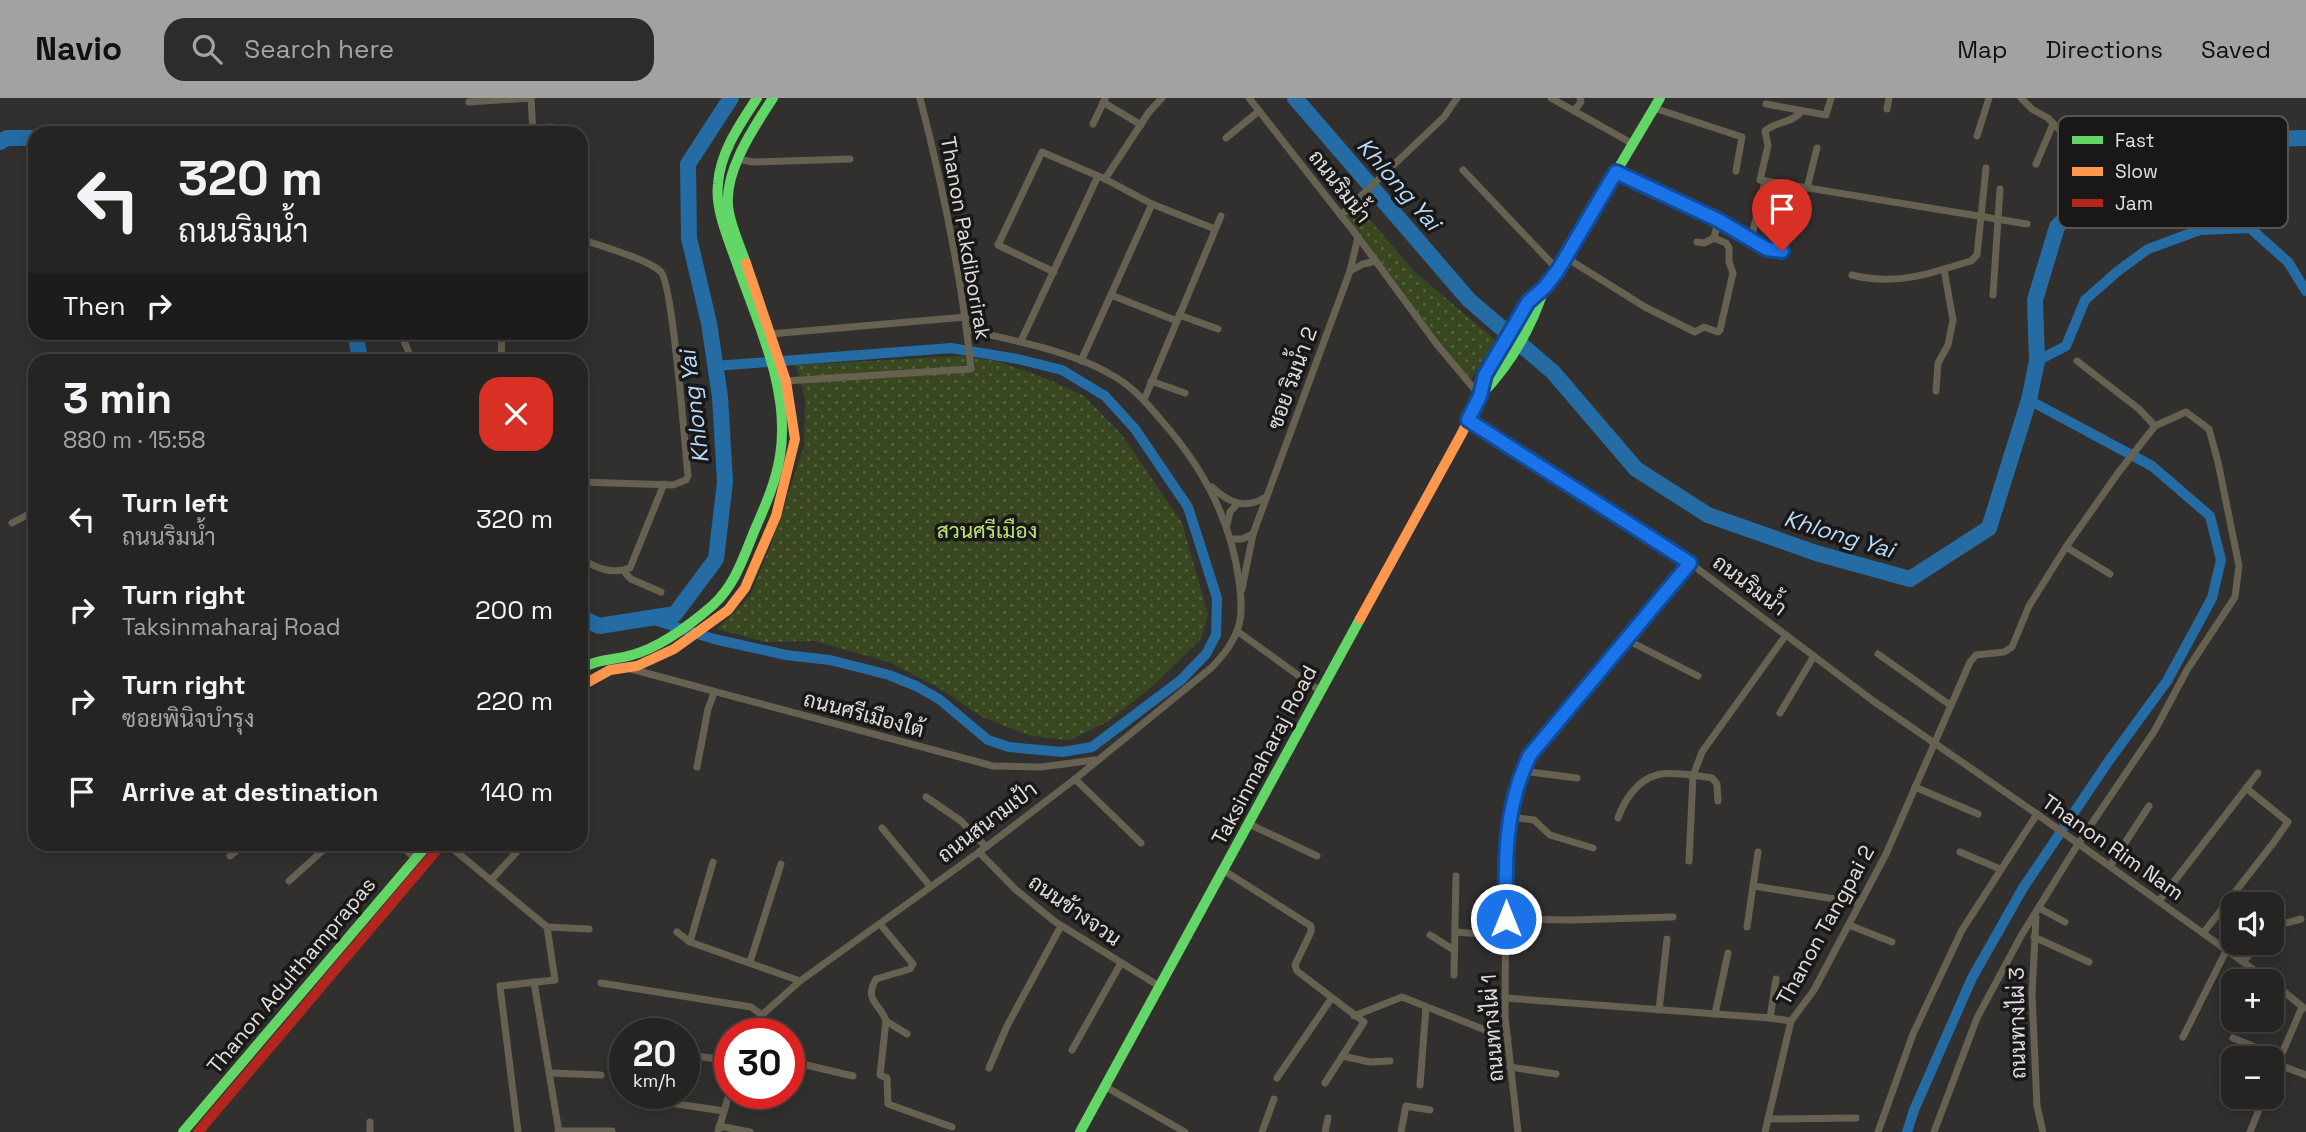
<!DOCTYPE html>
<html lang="en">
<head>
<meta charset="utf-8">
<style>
  body { margin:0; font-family:"Space Grotesk",Sarabun,sans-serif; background:#2d2c2b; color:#f1f3f6; height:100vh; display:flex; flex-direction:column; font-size:26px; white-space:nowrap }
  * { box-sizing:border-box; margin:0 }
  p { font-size:23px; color:#a3a4a6 }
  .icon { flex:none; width:38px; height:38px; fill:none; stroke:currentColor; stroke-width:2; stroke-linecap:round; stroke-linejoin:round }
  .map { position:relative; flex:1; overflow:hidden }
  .drawer { position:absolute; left:28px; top:256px; width:560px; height:497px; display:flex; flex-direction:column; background:#252423; border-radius:21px; box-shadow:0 4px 18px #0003,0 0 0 2px #424141 }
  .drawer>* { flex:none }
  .guide { position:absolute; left:28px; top:28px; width:560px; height:214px; border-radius:21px; box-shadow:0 4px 18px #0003,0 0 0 2px #424141; background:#252423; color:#f1f3f6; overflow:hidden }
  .tools { position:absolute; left:2221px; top:794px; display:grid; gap:14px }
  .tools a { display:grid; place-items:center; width:63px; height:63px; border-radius:14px; background:#252423; box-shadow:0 4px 18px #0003,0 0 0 2px #424141; font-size:35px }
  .speed { position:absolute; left:609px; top:920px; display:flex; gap:14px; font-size:35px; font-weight:700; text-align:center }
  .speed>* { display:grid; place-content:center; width:91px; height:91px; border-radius:50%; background:#252423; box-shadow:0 4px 18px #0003,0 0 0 2px #424141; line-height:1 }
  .speed small { font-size:18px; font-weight:400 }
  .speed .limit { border:10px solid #d22; background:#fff; color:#111 }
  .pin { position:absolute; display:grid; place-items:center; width:60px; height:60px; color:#fff; margin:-72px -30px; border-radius:50% 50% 50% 0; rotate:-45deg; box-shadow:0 0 7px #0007 }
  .pin .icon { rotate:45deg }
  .me { position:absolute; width:77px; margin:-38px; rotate:0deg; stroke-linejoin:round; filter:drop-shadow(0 0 5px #0008) }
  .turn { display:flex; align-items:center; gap:24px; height:147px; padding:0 35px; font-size:32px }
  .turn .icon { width:91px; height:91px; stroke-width:2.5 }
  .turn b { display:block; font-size:49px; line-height:60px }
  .then { display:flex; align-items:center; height:66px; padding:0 35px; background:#0003; gap:14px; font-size:26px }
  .round { display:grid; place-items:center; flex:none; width:74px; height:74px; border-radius:21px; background:#2d2c2b }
  .overview { display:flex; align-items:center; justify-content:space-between; height:119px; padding:0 35px }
  h1 { font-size:42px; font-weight:600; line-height:52px }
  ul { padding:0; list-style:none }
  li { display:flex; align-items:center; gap:21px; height:91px; padding:0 35px }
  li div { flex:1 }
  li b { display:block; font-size:26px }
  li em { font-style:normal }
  header { display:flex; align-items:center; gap:42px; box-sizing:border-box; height:98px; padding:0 35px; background:#a3a2a1; color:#111 }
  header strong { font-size:33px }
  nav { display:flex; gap:38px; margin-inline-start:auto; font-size:24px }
  .search { width:490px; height:63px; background:#2d2c2b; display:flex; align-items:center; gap:18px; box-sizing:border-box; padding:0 24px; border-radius:21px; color:#a3a4a6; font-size:26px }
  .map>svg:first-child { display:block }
  .grass { fill:url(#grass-dots) }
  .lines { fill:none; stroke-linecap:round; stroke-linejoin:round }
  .canal { stroke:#246ca3; stroke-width:10 }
  .river { stroke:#246ca3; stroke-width:16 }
  .street { stroke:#666151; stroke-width:7 }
  .fast { stroke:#63d668; stroke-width:10 }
  .slow { stroke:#ff974d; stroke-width:10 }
  .jam { stroke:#b3261e; stroke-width:10 }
  .route-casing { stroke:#114b97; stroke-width:18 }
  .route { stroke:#1a73e8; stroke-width:12 }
  .labels { text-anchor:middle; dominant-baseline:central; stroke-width:7; stroke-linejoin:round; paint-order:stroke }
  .street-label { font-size:21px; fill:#e1dfde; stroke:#191717 }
  .park-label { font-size:21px; fill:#b9e776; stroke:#191717 }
  .water-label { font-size:23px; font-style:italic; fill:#b6dbfc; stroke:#191717 }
  .key { fill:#191717; stroke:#555353; stroke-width:2 }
  .key-label { font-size:19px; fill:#e1dfde }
</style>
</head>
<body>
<header>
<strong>Navio</strong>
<div class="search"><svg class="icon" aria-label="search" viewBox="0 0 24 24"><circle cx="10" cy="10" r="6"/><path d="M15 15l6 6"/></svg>Search here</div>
<nav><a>Map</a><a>Directions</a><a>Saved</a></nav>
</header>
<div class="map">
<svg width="2306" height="1034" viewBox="0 0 2306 1034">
  <defs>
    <pattern id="grass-dots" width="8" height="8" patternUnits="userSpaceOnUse" patternTransform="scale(1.75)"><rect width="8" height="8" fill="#38471f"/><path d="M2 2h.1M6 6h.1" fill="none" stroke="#54613f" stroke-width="1.8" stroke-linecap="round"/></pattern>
  </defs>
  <rect width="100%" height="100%" fill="#31302f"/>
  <g class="grass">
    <path d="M 1357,107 L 1414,173 L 1495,242 L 1471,282 L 1434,238 L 1345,117 Z"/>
    <path d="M 959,258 L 996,263 L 1045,280 L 1084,298 L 1122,337 L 1182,425 L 1208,516 L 1201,541 L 1155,586 L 1109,623 L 1070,642 L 1031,638 L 982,619 L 941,591 L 889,564 L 814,543 L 766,544 L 717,531 L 750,498 L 772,444 L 804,348 L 805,302 L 796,267 Z"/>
  </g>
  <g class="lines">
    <g class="canal">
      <path d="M 2037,263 L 2066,248 L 2085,202 L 2118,173 L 2148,151 L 2200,132 L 2250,130 L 2288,164 L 2306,193"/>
      <path d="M 648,520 L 714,541 L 786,557 L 830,562 L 889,577 L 916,588 L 939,601 L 988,642 L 1009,649 L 1062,654 L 1092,649 L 1181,582 L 1206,556 L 1216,537 L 1217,500 L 1188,409 L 1135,331 L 1105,298 L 1062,272 L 1018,261 L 951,250 L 715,268"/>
      <path d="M 1907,1034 L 1914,1012 L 1972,880 L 2023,790 L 2108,664 L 2167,583 L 2212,500 L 2221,462 L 2210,418 L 2152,368 L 2029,302"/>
    </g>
    <g class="river">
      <path d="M 1295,0 L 1469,202 L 1553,274 L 1636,371 L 1708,417 L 1816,455 L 1910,481 L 1989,430 L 2029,302 L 2037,263 L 2035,202 L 2057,129 L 2096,86 L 2149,59 L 2219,42 L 2306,40"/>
      <path d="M 0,44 L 7,40 L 35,40"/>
      <path d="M 355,234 L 360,262"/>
      <path d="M 581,519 L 599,528 L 675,516 L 716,461 L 725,384 L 720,299 L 709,225 L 689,140 L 688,66 L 731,0"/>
    </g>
    <g class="street">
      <path d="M 1249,0 L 1358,139 L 1435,244 L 1480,298"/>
      <path d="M 1551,0 L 1633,46"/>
      <path d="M 2021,0 L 2032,11 L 2048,20 L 2072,45"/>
      <path d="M 469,4 L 531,0 L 533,35"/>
      <path d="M 1103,4 L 1141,27"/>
      <path d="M 1766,6 L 1826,17 L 1831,0"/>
      <path d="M 1654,10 L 1742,39 L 1736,73"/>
      <path d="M 1887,11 L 1889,0"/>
      <path d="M 1574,13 L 1581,4 L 1580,0"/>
      <path d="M 1801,14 C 1792,25 1777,23 1765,33 L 1768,48 L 1760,82 L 2027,126"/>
      <path d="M 1093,26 L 1105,1"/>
      <path d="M 534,30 L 552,29"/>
      <path d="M 1977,38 L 1989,0"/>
      <path d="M 1226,40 L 1259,13"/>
      <path d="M 737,61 L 753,64 L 850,61"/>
      <path d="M 2036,66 L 2053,26"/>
      <path d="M 1463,72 L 1558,172"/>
      <path d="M 1616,74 L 1718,123 L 1767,151 L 1782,153"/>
      <path d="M 1105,81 L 1149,14 L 1162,0"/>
      <path d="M 1807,90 L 1817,50"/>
      <path d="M 1341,117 L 1444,19 L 1457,0"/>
      <path d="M 581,141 C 600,148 648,161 661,174 C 673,187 685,350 688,378 L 686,382 L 673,387 L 581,384"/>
      <path d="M 1751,141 L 1765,83"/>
      <path d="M 1697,144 L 1704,145 L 1714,140"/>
      <path d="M 1565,159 L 1645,209 L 1695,234 L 1704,229 L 1718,234 L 1720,232 L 1733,175 L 1729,164 L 1729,150 L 1726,145 L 1714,140 L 1718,123"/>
      <path d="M 1350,173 L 1363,166 L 1376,163"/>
      <path d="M 1054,174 L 998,147 L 1042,54 L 1105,81 L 1152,106 L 1215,131"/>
      <path d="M 1852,177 C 1883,185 1914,181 1944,171"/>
      <path d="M 1111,197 L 1177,223"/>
      <path d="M 1993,197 L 2000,91"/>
      <path d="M 1179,217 L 1218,231"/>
      <path d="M 485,234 L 502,242"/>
      <path d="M 401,236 L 412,262"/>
      <path d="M 770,236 L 966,219"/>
      <path d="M 1021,243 L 1098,78"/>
      <path d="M 501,262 L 502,234"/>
      <path d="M 1081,263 L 1152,106"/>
      <path d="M 2077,263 L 2139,311 L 2155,328"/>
      <path d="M 786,283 L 971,271 C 962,180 943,89 920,0"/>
      <path d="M 1151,283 L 1185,295"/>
      <path d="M 1936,293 L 1938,265 L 1948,247 L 1953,222 L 1944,171 L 1971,163 L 1977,157 L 1986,70"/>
      <path d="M 1144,302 L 1221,118"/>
      <path d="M 1468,322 L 1690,465 L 1872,602 L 2037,716 L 2271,884"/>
      <path d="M 1212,389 C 1229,405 1245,412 1266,399"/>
      <path d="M 12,425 L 35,413"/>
      <path d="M 1227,427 L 1230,414 L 1237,406"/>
      <path d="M 1231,441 L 1242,441 L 1253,436"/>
      <path d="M 581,461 C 597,470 611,477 630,470 L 664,386"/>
      <path d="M 626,471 L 626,476 L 631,481 L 661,494"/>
      <path d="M 1242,491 L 1253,436 L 1350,173 L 1358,139"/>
      <path d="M 1237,533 L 1320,593"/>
      <path d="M 1627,542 L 1698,578"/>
      <path d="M 1878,556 L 1950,607"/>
      <path d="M 631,571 L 993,668 L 1041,669 L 1095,662"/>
      <path d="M 1780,615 L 1814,558"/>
      <path d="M 697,669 L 708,611 L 714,595"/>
      <path d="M 1522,673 L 1577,680"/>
      <path d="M 1075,681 L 1141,745"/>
      <path d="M 1915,689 L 1978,716"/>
      <path d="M 926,699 L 961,723 L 986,749"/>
      <path d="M 1510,719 L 1534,722 L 1550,737 L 1593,750"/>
      <path d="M 1618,720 C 1624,703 1637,682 1657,677 C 1668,673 1699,678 1712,680 L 1717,686 L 1718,703"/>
      <path d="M 1249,726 L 1317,758"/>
      <path d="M 882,730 L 930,788"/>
      <path d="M 399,746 L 416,761"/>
      <path d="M 447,746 L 547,829 L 555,882 L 500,888 L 518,1034"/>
      <path d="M 979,754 L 1015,791 L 1054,823 L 1159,888"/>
      <path d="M 1960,754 L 2000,771"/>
      <path d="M 230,758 L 244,746"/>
      <path d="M 1689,763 L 1693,678 L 1702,654 L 1786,537"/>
      <path d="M 2110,768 L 2149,708"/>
      <path d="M 1223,772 L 1311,828 L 1311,834 L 1295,867 L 1297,873 L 1364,924 L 1325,985"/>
      <path d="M 491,782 L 524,746"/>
      <path d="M 289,783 L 330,746"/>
      <path d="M 1754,788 L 1860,805"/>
      <path d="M 2159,803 L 2258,675"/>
      <path d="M 2039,810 L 2065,824"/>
      <path d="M 2036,819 L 2032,896 L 2037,1008 L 2043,1034"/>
      <path d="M 1506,821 L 1572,822 L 1673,819"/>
      <path d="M 880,826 L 913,866 L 910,871 L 876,881 C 863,903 881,906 886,923 L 880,977 L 887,980 L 888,1006 L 952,1029"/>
      <path d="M 1849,827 L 1892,844"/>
      <path d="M 547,829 L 589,831"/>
      <path d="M 1747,829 L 1758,754"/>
      <path d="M 2272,832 L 2275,828 L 2301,821"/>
      <path d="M 677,834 L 690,844 L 800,883"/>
      <path d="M 1455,834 L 1505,838"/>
      <path d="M 2204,834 L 2274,744 L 2288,724 L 2246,690"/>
      <path d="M 1430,837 L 1454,852"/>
      <path d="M 2034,839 L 2089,864"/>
      <path d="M 690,844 L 713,764"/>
      <path d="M 2244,863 L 2259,845"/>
      <path d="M 750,864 L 781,766"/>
      <path d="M 1454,877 L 1456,778"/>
      <path d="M 534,884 L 559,1034"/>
      <path d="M 2272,884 L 2304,910"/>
      <path d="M 601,885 L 751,909 L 762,917"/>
      <path d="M 1505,900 L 1770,920 L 1791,923"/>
      <path d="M 1659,912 L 1667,841"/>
      <path d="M 1715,916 L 1728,855"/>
      <path d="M 1354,918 L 1402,899 L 1508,941"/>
      <path d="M 1770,920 L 1776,881"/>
      <path d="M 886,923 L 907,936"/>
      <path d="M 751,936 L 762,917 L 800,883 L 986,749 L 1075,681 L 1211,570 C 1222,559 1233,546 1238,530 C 1243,516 1241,498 1239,483 C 1231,421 1202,368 1161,322 C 1146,304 1131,287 1110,276 C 1073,254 1010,241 967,232"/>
      <path d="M 2183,939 L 2227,851"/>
      <path d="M 2233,940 L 2279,959"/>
      <path d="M 1072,952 L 1121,865"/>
      <path d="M 684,956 L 730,963"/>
      <path d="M 1342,958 L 1370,964 L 1390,963"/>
      <path d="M 789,963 L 853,978"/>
      <path d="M 2277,966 L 2306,977"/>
      <path d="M 1510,969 L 1556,976"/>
      <path d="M 989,970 L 1007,928 L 1061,828"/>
      <path d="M 550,975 L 601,977"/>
      <path d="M 2272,979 L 2302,909"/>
      <path d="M 1277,980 L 1331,901"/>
      <path d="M 1420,987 L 1426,909"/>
      <path d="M 1106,989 L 1185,1034"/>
      <path d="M 629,999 L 724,1013"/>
      <path d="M 1768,1021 L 1856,1020"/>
      <path d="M 719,1028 L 750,1034"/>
      <path d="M 558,1033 L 612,1033"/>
      <path d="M 370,1034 L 370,1024"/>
      <path d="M 718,1034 L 730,993"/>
      <path d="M 1262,1034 L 1274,1001"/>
      <path d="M 1325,1034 L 1328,1020"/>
      <path d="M 1401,1034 L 1406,1008 L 1430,1012"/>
      <path d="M 1518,1034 L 1505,919 L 1506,745 L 1519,681 L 1530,657 L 1690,465"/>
      <path d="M 1765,1034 L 1791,923 L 1814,892 L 1886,756 L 1970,564 L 1976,557 L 2004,554 L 2012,549 L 2029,508 L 2066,449 L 2110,476"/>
      <path d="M 1878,1034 L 1913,936 L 1962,832 L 2037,716"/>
      <path d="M 1934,1034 L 1977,920 L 2021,838 L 2078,746 L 2155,632 L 2187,572 L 2235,499 L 2239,468 L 2218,364 L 2209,331 L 2186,314 L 2155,328 L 2118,375 L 2066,449"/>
      <path d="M 2250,1034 L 2264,999"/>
    </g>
    <g class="fast">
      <path d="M 746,165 C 740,148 732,131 729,114 C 721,77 754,29 773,0"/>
      <path d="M 1496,259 L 1528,203 L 1545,189 L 1558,172 L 1660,0"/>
      <path d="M 1480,298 C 1509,268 1531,231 1544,191"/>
      <path d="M 581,571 C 596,561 615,562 632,557 C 661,549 690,527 713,507 C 736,486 744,457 756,429 C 766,406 776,383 780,358 C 791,291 757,225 736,163 C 728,140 715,111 718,86 C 720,54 740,26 757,0"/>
      <path d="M 183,1034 L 428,746"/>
      <path d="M 1080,1034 L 1360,521"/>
    </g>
    <g class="slow">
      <path d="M 1360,521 L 1462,335 L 1480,298 L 1485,277 L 1496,259"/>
      <path d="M 581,588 L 610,572 L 637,568 L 674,551 L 728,512 L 745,490 L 776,418 L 795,341 L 786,283 L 746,165"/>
    </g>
    <path class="jam" d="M 198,1034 L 442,746"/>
  </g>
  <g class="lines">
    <defs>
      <path id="route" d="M 1506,821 C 1505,764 1504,709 1530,657 L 1690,465 L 1468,322 L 1480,298 L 1485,277 L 1528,204 L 1545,189 L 1558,172 L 1616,74 L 1718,122 L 1767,151 L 1782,153"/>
    </defs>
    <use href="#route" class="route-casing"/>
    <use href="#route" class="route"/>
  </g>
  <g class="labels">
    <g class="street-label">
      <text transform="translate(1340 88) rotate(52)">ถนนริมน้ำ</text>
      <text transform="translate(966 140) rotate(80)">Thanon Pakdiborirak</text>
      <text transform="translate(1292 280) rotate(-70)">ซอย ริมน้ำ 2</text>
      <text transform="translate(1750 487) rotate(37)">ถนนริมน้ำ</text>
      <text transform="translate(864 616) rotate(15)">ถนนศรีเมืองใต้</text>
      <text transform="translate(1264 657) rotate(-62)">Taksinmaharaj Road</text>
      <text transform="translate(987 724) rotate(-37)">ถนนสนามเป้า</text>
      <text transform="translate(2113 749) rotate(35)">Thanon Rim Nam</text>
      <text transform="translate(1075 812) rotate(35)">ถนนข้างจวน</text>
      <text transform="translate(1825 827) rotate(-61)">Thanon Tangpai 2</text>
      <text transform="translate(291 877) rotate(-50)">Thanon Adulthamprapas</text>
      <text transform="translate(2017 925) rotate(-91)">ถนนทางไผ่ 3</text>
      <text transform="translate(1492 930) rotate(-94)">ถนนทางไผ่ 1</text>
    </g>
    <g class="park-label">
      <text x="987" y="432">สวนศรีเมือง</text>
    </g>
    <g class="water-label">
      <text transform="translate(1399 86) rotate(49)">Khlong Yai</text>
      <text transform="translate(694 309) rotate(-97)">Khlong Yai</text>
      <text transform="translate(1839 436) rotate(17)">Khlong Yai</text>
    </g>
  </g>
  <rect x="2058" y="18" width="230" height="112" rx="10" class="key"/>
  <rect x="2072" y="38" width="31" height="8" fill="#63d668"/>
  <rect x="2072" y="69" width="31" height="9" fill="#ff974d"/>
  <rect x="2072" y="101" width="31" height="8" fill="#b3261e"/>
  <g class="key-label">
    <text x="2115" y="49">Fast</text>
    <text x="2115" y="80">Slow</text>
    <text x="2115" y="112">Jam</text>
  </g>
</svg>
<div class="tools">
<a><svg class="icon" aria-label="sound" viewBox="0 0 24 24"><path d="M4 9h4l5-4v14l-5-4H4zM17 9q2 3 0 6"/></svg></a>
<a>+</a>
<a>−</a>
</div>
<div class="speed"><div>20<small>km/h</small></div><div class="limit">30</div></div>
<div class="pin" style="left:1782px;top:153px;background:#d93025"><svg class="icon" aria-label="arrive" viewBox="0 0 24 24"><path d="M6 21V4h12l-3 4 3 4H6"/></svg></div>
<svg class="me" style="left:1506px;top:821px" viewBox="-20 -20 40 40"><circle r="17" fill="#1a73e8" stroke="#fff" stroke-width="3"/><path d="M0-11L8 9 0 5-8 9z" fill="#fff"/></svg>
<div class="guide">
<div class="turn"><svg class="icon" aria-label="left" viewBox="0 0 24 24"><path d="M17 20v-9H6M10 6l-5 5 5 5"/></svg><div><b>320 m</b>ถนนริมน้ำ</div></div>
<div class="then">Then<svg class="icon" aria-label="right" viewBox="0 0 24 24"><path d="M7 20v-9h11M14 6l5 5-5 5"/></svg></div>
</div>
<section class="drawer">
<div class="overview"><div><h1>3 min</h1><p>880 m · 15:58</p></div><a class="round" style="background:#d93025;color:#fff"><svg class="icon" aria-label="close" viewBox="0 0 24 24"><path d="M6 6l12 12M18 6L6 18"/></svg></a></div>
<ul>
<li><svg class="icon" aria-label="left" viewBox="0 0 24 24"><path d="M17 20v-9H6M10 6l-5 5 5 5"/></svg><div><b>Turn left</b><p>ถนนริมน้ำ</p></div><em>320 m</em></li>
<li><svg class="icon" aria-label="right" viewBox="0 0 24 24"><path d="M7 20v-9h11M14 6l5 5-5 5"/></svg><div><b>Turn right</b><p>Taksinmaharaj Road</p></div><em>200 m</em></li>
<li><svg class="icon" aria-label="right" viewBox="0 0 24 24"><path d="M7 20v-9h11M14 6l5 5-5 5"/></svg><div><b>Turn right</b><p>ซอยพินิจบำรุง</p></div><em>220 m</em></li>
<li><svg class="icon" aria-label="arrive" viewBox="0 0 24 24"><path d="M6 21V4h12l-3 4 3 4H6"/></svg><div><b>Arrive at destination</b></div><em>140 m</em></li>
</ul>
</section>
</div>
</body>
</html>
